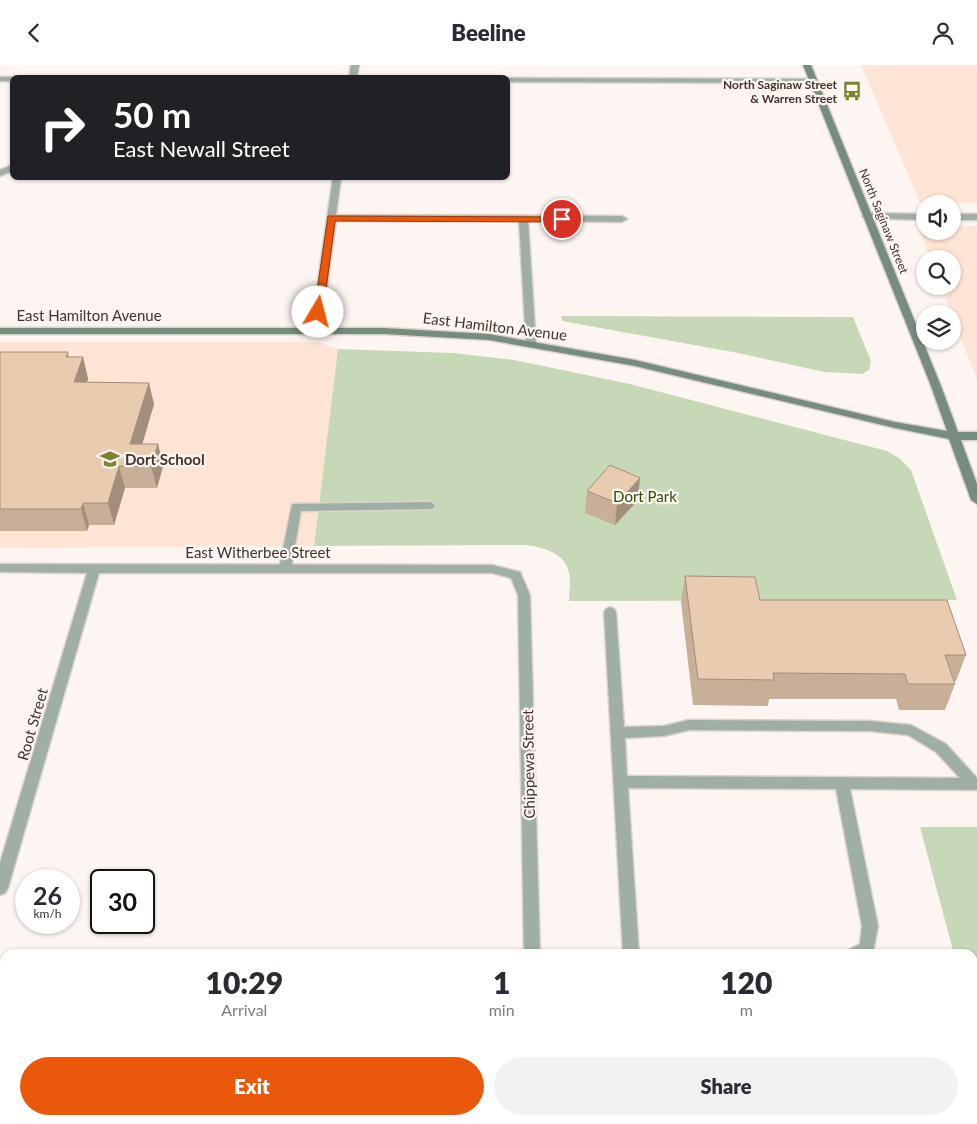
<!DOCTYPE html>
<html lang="en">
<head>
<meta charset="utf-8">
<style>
  body { margin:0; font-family:Lato,sans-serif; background:#f2f2f3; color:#2b2b33; height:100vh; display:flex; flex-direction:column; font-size:19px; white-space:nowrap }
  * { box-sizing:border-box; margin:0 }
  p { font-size:16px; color:#7c7c81 }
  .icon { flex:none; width:28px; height:28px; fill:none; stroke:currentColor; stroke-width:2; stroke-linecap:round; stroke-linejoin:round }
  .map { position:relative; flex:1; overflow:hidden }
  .panel { position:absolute; left:0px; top:884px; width:978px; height:176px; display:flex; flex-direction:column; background:#fff; border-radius:15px 15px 0 0; box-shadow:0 1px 4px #0004 }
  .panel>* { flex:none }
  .banner { position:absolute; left:10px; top:10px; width:500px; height:105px; border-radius:8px; box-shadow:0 1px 4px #0004; background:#202124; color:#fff; overflow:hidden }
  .controls { position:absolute; left:916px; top:130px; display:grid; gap:10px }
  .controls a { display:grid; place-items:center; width:45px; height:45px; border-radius:50%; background:#fff; box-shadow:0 1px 4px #0004; font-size:25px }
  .speed { position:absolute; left:15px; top:804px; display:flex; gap:10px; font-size:25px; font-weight:700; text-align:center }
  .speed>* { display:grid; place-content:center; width:65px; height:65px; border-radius:50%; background:#fff; box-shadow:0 1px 4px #0004; line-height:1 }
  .speed small { font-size:12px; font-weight:400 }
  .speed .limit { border:2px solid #111; border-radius:8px; background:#fff; color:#111 }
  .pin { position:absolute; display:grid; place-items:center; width:42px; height:42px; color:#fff; margin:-21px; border:2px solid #fff; border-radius:50%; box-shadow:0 1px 5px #0007 }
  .me { position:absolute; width:55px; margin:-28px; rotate:8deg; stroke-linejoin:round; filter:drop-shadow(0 0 4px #0008) }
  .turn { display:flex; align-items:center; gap:18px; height:105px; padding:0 20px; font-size:22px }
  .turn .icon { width:65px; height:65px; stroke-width:2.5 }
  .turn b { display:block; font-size:35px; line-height:42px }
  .eta { display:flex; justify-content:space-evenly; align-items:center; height:85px; text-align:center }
  .eta b { font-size:30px; font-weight:800; line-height:35px }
  .primary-button { display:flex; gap:10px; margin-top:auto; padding:10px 20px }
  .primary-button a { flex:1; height:58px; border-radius:30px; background:#ea580c; color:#fff; font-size:20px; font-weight:800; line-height:58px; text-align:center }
  .primary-button a+a { background:#f2f2f3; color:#2b2b33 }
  header { display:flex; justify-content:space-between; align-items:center; height:65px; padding:0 20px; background:#fff; font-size:22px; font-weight:800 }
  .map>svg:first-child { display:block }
  .built { fill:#fee4d4 }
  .green { fill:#c7d8b7 }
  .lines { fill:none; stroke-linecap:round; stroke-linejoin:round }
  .lane-casing { stroke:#dbd2ce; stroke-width:3 }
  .street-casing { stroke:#dbd2ce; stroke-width:3 }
  .secondary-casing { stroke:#dbd2ce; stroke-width:3 }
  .lane { fill:#a0afa5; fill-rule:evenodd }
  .street { fill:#a0afa5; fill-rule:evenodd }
  .secondary { fill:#768c7d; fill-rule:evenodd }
  .wall { fill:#c8af97 }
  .shaded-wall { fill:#a38e7b }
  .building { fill:#e9cbb0; stroke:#a38e7b }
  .route { fill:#ea580c; stroke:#983908 }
  .labels { text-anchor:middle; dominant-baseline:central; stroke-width:4.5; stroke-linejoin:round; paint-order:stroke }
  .far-poi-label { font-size:12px; font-weight:bold; fill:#42342c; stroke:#fdf5f1; text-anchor:end }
  .far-street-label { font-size:12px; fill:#42342c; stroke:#fdf5f1 }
  .street-label { font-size:15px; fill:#42342c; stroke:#fdf5f1 }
  .poi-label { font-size:15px; font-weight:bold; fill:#42342c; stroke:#fdf5f1; text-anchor:start }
  .park-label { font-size:15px; fill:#304c03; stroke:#fdf5f1 }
</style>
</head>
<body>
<header><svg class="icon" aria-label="back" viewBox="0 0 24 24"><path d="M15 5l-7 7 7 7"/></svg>Beeline<svg class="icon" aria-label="person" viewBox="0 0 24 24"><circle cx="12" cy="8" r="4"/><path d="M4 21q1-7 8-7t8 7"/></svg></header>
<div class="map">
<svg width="977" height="1059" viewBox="0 0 977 1059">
  <rect width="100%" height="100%" fill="#fdf5f1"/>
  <g class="built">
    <path d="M 861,0 L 977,0 L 977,138 L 920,137 Z"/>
    <path d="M 918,160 L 925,160 L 925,166 L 952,166 L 953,161 L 977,161 L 977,315 L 941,221 L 952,221 L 952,194 L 931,194 Z"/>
    <path d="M 0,277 L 318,277 L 338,284 L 314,481 L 0,483 Z"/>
  </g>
  <g class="green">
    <path d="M 561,251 L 853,252 L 871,296 L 869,305 L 862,309 L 824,307 L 738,288 L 562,256 Z"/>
    <path d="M 338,284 L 453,288 L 514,295 L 630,319 L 887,386 L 899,393 L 911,405 L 957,535 L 569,536 C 569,527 571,516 569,508 C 565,487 542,482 525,480 L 314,481 Z"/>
    <path d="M 920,762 L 977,762 L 977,976 L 973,959 L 972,889 L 954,889 Z"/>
  </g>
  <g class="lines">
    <defs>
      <g id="lane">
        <path d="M 429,437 L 433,438 L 435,441 L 433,444 L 301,446 L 291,504 L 285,508 L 279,504 L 292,439 Z"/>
        <path d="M 610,542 L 614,544 L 616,547 L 624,662 L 664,661 L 689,655 L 869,656 L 911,660 L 946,679 L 977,713 L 977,725 L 850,724 L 878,861 L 873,888 L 848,889 L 850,884 L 860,879 L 862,861 L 836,724 L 628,723 L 639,889 L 623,889 L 604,547 L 606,544 ZM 689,665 L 869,666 L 908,670 L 936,687 L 960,713 L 627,711 L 625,673 L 664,671 Z"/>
        <rect x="632" y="1055" width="18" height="4"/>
      </g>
      <g id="street">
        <path d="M 351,0 L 359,0 L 357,12 L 349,12 Z"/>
        <path d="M 0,12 L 15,12 L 12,12 L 12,16 L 0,16 Z"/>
        <path d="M 508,13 L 814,14 L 818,16 L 814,18 L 508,17 Z"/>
        <path d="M 12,100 L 12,106 L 0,111 L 0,105 Z"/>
        <path d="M 333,112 L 341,112 L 336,150 L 622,151 L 627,154 L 622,157 L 528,156 L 536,278 L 531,281 L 526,278 L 519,156 L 336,156 L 321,265 L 316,268 L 311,265 Z"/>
        <path d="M 867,148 L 925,149 L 925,155 L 864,153 L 862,151 Z"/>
        <rect x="952" y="149" width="25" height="6"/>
        <path d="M 0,499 L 492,500 L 520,507 L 530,530 L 540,889 L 524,889 L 518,530 L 511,513 L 492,508 L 99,508 L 8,823 L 5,828 L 0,830 L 0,798 L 87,508 L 0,507 Z"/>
        <rect x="527" y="1055" width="18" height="4"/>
      </g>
      <path id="secondary" d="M 803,0 L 811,0 L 941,321 L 958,367 L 977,367 L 977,375 L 961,375 L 977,419 L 977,439 L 971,435 L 949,374 L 895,363 L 635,301 L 489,275 L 384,269 L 0,269 L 0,263 L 384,263 L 489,269 L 635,295 L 895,357 L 947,366 L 931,321 Z"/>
    </defs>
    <use href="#lane" class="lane-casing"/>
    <use href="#street" class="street-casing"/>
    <use href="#secondary" class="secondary-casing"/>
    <use href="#lane" class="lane"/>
    <use href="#street" class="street"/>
    <use href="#secondary" class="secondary"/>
  </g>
  <g class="wall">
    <path d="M 0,287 L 68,287 L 69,292 L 83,292 L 88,314 L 87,317 L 154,339 L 142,379 L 158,379 L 163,401 L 157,423 L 125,423 L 114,460 L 89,460 L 87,466 L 0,466 Z"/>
    <path d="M 587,426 L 638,435 L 615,460 L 585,448 Z"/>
    <path d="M 685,511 L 760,535 L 966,590 L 956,616 L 954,616 L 955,619 L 945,645 L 899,645 L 896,634 L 769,634 L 768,641 L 693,640 L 681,537 Z"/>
    <path d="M 972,927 L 977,944 L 977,1035 L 972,1035 Z"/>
    <path d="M 800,1055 L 891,1055 L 892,1059 L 800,1059 Z"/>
  </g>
  <g class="shaded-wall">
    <path d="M 83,292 L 88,314 L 80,339 L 74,317 Z"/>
    <path d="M 149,318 L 154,339 L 136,401 L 130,379 Z"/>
    <path d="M 158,379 L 163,401 L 157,423 L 151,401 Z"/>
    <path d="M 119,401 L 125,423 L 114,460 L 108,438 Z"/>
    <path d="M 640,413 L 638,435 L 615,460 L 617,438 Z"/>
    <path d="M 83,438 L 89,460 L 87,466 L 81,444 Z"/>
  </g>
  <g class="building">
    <path d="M 0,287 L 68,287 L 66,292 L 83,292 L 74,317 L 149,318 L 130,379 L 158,379 L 151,401 L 119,401 L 108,438 L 83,438 L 81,444 L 0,444 Z"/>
    <path d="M 610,400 L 640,413 L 617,438 L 587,426 Z"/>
    <path d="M 685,511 L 755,512 L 760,535 L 947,535 L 966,590 L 945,590 L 955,619 L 908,619 L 905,609 L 773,608 L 774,615 L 698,614 Z"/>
    <path d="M 972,927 L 977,944 L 977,1016 L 972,1016 Z"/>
    <path d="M 818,1055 L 891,1055 L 892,1059 L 818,1059 Z"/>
  </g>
  <path class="route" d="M 328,151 L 562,152 L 567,154 L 562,157 L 335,156 L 323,247 L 318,250 L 314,247 Z"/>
  <defs>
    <symbol id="bus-bare" viewBox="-9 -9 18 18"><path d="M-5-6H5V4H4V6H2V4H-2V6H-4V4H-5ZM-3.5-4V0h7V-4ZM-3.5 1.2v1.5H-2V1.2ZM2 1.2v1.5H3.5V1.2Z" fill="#7c8430" stroke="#fdf5f1" stroke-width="2.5" paint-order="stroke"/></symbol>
    <symbol id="school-bare" viewBox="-9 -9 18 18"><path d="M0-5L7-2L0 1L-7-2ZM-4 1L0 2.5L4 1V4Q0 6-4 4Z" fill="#7c8430" stroke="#fdf5f1" stroke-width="2.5" paint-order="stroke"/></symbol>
  </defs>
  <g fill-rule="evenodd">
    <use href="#bus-bare" x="838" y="12" width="28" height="28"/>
    <use href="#school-bare" x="96" y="380" width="28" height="28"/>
  </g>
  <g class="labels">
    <g class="far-poi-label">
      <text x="837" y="19">North Saginaw Street<tspan x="837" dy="14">&amp; Warren Street</tspan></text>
    </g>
    <g class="far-street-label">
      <text transform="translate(884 156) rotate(68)">North Saginaw Street</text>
    </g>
    <g class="street-label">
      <text x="89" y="250">East Hamilton Avenue</text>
      <text transform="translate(495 261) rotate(7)">East Hamilton Avenue</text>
      <text x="258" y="487">East Witherbee Street</text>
      <text transform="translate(32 659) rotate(-74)">Root Street</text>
      <text transform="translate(528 699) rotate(-91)">Chippewa Street</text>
    </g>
    <g class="poi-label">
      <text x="125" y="394">Dort School</text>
    </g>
    <g class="park-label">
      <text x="645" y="431">Dort Park</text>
    </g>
  </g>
</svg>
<div class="controls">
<a><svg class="icon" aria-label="sound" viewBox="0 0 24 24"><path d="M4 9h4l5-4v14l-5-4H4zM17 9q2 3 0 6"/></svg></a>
<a><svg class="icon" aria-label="search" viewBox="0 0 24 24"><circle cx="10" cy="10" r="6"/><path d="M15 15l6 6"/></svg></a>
<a><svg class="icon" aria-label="layers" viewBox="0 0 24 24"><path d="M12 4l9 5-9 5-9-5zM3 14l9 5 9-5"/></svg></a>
</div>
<div class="speed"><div>26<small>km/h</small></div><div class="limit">30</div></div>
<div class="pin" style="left:562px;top:154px;background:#d93025"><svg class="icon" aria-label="arrive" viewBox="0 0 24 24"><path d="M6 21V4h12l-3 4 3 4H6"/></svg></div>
<svg class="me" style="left:318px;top:247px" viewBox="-20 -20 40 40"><circle r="19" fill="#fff"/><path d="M0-13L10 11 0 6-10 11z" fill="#ea580c"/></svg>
<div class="banner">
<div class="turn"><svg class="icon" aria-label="right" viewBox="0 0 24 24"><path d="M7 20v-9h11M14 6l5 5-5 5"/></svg><div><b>50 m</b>East Newall Street</div></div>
</div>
<section class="panel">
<div class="eta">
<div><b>10:29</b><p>Arrival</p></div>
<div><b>1</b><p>min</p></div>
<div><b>120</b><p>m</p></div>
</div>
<div class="primary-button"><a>Exit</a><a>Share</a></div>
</section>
</div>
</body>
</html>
